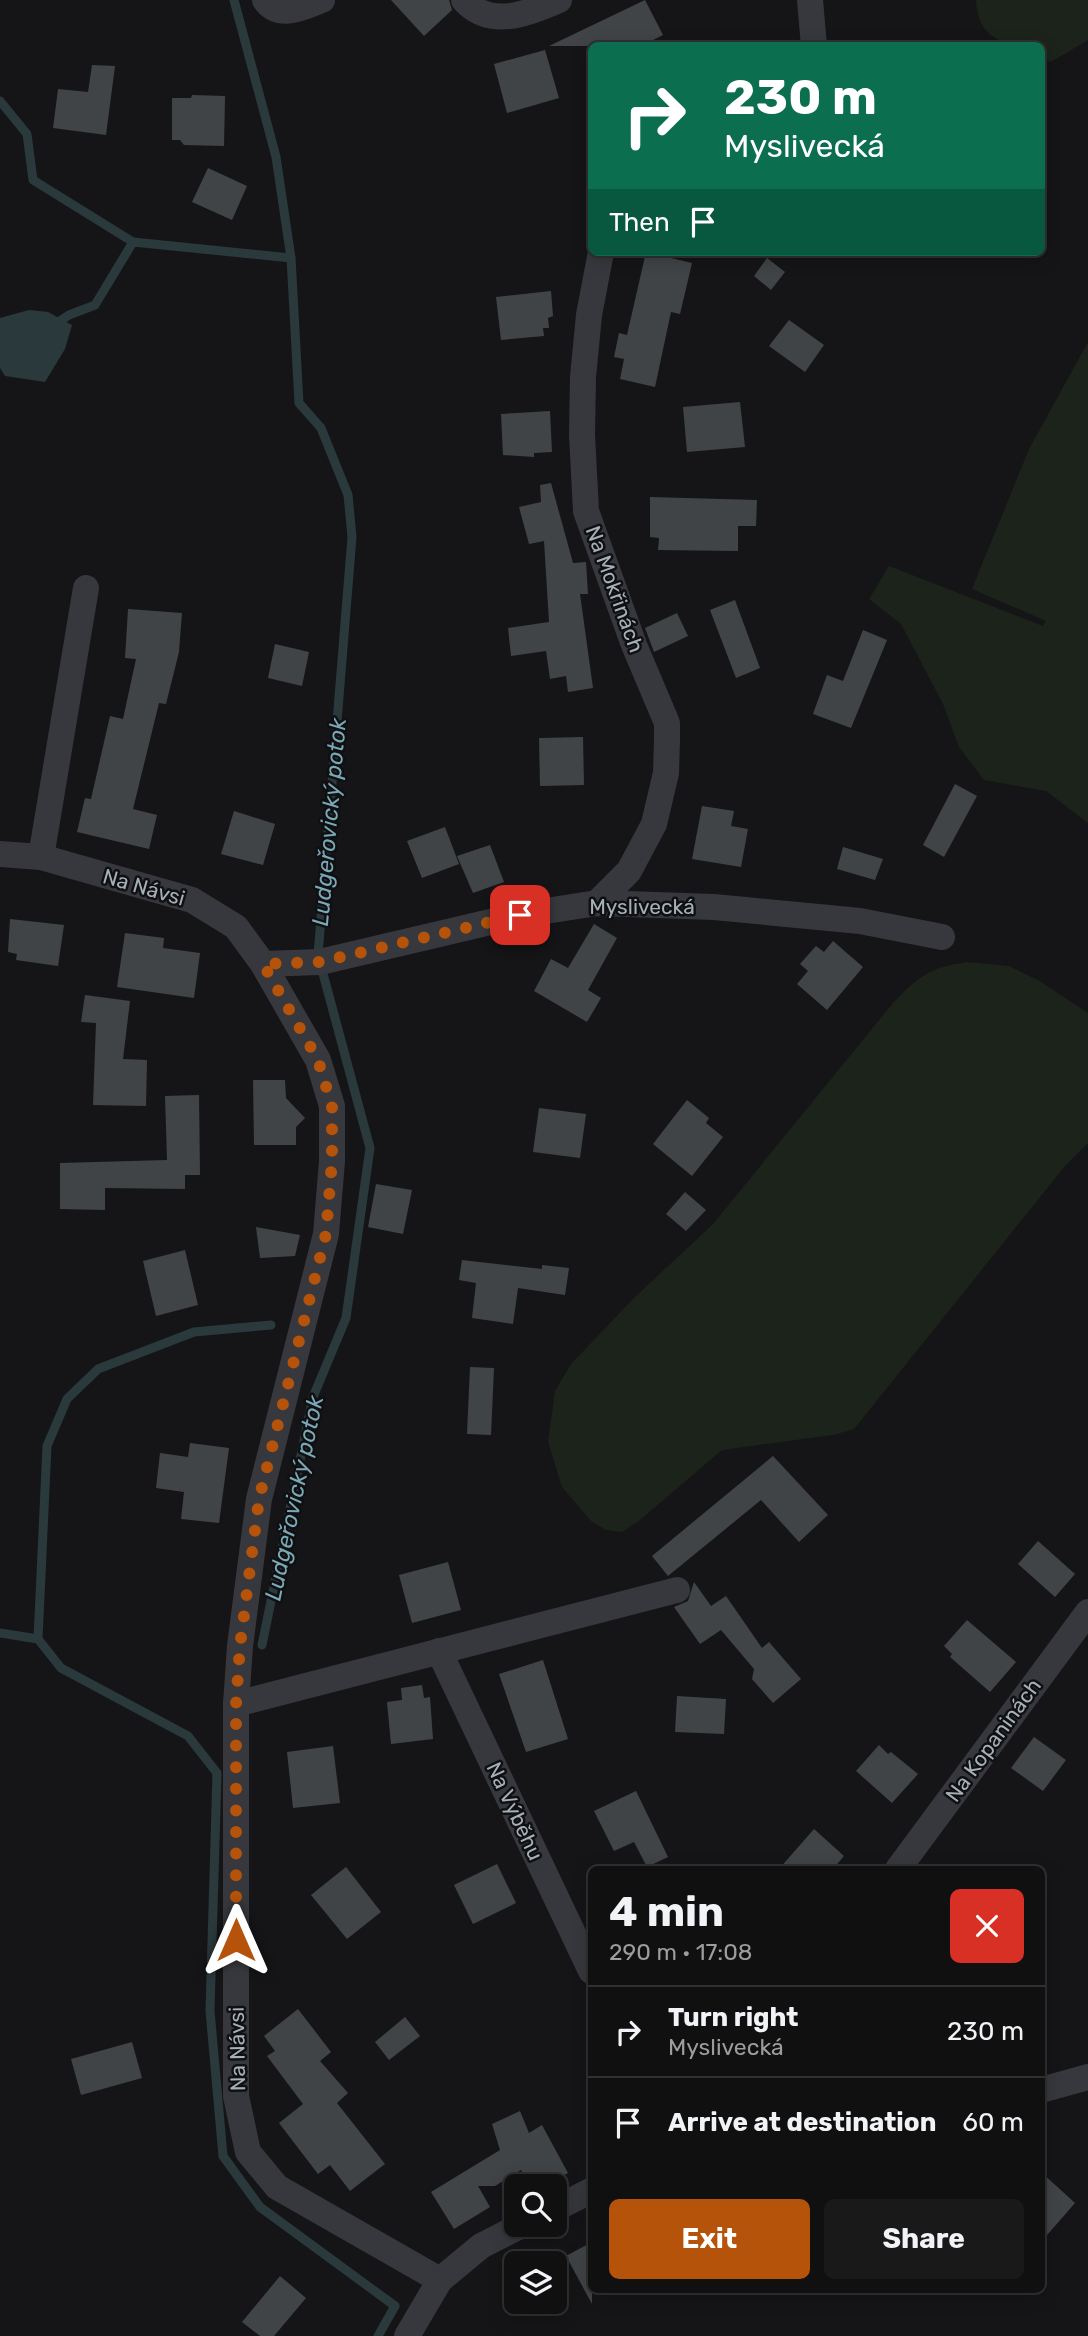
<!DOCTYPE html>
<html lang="en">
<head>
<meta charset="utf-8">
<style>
  body { margin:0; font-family:Rubik,sans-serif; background:#19191a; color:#f1f3f6; height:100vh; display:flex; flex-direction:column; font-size:26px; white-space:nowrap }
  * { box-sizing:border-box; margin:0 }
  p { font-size:23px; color:#9c9d9f }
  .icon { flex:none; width:38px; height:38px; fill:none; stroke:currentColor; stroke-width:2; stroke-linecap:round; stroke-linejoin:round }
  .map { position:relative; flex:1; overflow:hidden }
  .side { position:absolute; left:588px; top:1866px; width:457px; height:427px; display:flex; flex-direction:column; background:#101011; border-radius:10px; box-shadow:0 4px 18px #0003,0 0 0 2px #303031 }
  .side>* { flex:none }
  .guide { position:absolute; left:588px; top:42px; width:457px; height:214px; border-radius:10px; box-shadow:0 4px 18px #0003,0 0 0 2px #303031; background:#0b6e4f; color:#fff; overflow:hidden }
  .tools { position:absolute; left:504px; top:2174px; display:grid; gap:14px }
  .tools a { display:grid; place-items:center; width:63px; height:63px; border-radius:10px; background:#101011; box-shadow:0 4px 18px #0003,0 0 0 2px #303031; font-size:35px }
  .pin { position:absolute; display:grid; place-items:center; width:60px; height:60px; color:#fff; margin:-30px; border-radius:14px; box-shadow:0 4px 10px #0006 }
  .me { position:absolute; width:77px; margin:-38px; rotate:0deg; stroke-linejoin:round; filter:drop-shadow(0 0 5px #0008) }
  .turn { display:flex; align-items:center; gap:24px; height:147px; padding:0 21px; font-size:32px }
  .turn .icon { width:91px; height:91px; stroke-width:2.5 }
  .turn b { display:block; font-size:49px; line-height:60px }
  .then { display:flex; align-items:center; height:66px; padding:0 21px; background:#0003; gap:14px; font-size:26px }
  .round { display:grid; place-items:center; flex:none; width:74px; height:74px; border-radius:10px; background:#19191a }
  .summary { display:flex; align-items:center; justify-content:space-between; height:119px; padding:0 21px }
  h1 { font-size:42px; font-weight:700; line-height:52px }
  .primary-button { display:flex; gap:14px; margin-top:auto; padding:14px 21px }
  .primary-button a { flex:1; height:80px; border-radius:10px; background:#b45309; color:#fff; font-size:28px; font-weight:700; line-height:80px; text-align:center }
  .primary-button a+a { background:#19191a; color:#f1f3f6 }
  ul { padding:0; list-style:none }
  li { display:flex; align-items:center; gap:21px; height:91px; padding:0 21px; border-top:2px solid #303031 }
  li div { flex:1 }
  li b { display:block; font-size:26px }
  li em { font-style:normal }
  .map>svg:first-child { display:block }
  .green { fill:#1b231b }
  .water { fill:#2a393c }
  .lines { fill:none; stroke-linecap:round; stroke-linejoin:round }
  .stream { stroke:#2a393c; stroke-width:9 }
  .building { fill:#414447 }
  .street { stroke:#36383d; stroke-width:26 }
  .route { stroke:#b45309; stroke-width:12; stroke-dasharray:0 21.6 }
  .labels { text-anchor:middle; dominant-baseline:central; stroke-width:5; stroke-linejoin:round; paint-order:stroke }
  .street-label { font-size:21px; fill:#a5b0b9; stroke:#101012 }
  .water-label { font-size:23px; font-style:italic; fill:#79a9b7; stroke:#101012 }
</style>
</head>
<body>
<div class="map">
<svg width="1088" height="2336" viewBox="0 0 1088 2336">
  <rect width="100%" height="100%" fill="#151517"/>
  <g class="green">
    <path d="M 976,0 L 1088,0 L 1088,40 L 1051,62 L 1041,58 L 1041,46 C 1007,46 978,42 976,0 Z"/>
    <path d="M 1088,342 L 1088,823 L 1046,791 L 984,780 L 959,747 L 943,704 L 901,624 L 869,599 L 889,566 L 1043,626 L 1046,621 L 972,589 L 1029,449 Z"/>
    <path d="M 967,962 L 1009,966 L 1038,980 L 1088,1013 L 1088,1143 L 1065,1166 L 854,1429 L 833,1435 L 722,1450 L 640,1520 L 622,1532 L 606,1530 L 591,1521 L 562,1487 L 548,1442 L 555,1391 L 571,1364 L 634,1298 L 713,1224 L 893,1003 C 920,975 929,968 967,962 Z"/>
  </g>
  <path class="water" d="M 29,310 L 48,312 L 72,325 L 65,349 L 45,382 L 5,376 L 0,368 L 0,318 Z"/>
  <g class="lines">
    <g class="stream">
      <path d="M 234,0 L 276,157 L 291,258 L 299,403 L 321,428 L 348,495 L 352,537 L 318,955 L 370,1148 L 346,1318 L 313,1397 L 262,1645"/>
      <path d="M 0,101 L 27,134 L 33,180 L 133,242"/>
      <path d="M 52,326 L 69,315 L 95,305 L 133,242 L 291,258"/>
      <path d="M 0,1633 L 38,1639 L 61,1668 L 188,1736 L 217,1773 L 210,2011 L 223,2156 L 260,2207 L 395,2306 L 378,2336"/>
      <path d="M 38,1639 L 47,1446 L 67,1399 L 98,1369 L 194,1332 L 271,1325"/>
    </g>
  </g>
  <g class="building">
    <path d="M 391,0 L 449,0 L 452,10 L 424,36 Z"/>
    <path d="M 645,0 L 663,35 L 641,46 L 549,46 Z"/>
    <path d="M 545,50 L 559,98 L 507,113 L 494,64 Z"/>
    <path d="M 92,65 L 115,66 L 106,135 L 53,128 L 58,89 L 88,92 Z"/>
    <path d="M 192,95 L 225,96 L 224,146 L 184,145 L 180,140 L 172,140 L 172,98 L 191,98 Z"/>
    <path d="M 208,168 L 247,186 L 232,220 L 192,202 Z"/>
    <path d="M 646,252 L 672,252 L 671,258 L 692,263 L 680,314 L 671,312 L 655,387 L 620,379 L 624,359 L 614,357 L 619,333 L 627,335 Z"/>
    <path d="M 767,258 L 785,272 L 771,290 L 754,276 Z"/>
    <path d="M 551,291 L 553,316 L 548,318 L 549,328 L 543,328 L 544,336 L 501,340 L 496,297 Z"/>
    <path d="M 789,320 L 824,345 L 805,372 L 769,346 Z"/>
    <path d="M 740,402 L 745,447 L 687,452 L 683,407 Z"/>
    <path d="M 550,411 L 552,452 L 534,453 L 534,457 L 503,455 L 501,414 Z"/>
    <path d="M 551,483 L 573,563 L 586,562 L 588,594 L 580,594 L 593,688 L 568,692 L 566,676 L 550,679 L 546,651 L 511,656 L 508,628 L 549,622 L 544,541 L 529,544 L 519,507 L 541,502 L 540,485 Z"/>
    <path d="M 650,497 L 757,500 L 756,526 L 738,526 L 738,551 L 658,550 L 659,538 L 650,537 Z"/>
    <path d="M 735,600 L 760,668 L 736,678 L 710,610 Z"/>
    <path d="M 128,609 L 182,613 L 179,652 L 166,704 L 159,703 L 133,809 L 157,815 L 149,849 L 77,832 L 85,798 L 91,799 L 110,716 L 123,719 L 136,659 L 125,658 Z"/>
    <path d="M 677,613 L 688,636 L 654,652 L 645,628 Z"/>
    <path d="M 863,630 L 887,640 L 851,728 L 813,714 L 827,675 L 843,681 Z"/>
    <path d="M 275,644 L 309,652 L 302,686 L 268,678 Z"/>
    <path d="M 583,737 L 584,785 L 540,786 L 539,738 Z"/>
    <path d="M 955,784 L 977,796 L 944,857 L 923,845 Z"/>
    <path d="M 702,806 L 734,811 L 731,826 L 748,829 L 741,867 L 692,859 Z"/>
    <path d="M 234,811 L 275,824 L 263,865 L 221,854 Z"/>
    <path d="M 445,827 L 459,864 L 422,878 L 407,841 Z"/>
    <path d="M 490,845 L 504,882 L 473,893 L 457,856 Z"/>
    <path d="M 843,847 L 883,859 L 875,880 L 837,869 Z"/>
    <path d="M 10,919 L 64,925 L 58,966 L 16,960 L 17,954 L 8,952 Z"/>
    <path d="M 594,924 L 617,938 L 588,990 L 601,998 L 587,1022 L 534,991 L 551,959 L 568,968 Z"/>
    <path d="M 125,933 L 164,938 L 163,948 L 200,953 L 194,998 L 117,987 Z"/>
    <path d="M 833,941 L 863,967 L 827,1010 L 797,984 L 808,971 L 800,964 L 816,946 L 824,952 Z"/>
    <path d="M 85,995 L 130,1001 L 123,1059 L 147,1060 L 146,1106 L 93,1105 L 96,1023 L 81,1022 Z"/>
    <path d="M 253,1080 L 285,1080 L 286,1098 L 305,1118 L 296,1127 L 296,1145 L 254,1145 Z"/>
    <path d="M 199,1095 L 200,1175 L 185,1175 L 185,1189 L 105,1188 L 105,1210 L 60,1209 L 60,1163 L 167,1160 L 165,1096 Z"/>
    <path d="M 687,1100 L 709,1118 L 706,1123 L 723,1137 L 692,1176 L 653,1144 Z"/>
    <path d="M 539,1108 L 586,1114 L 580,1158 L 533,1152 Z"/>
    <path d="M 376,1184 L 412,1190 L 403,1234 L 368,1227 Z"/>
    <path d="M 685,1192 L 706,1210 L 686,1231 L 666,1214 Z"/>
    <path d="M 256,1227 L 300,1235 L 295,1256 L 260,1258 Z"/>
    <path d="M 185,1250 L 198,1305 L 156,1316 L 143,1261 Z"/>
    <path d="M 462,1260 L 542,1269 L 542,1265 L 569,1268 L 565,1295 L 518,1288 L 513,1324 L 472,1318 L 476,1283 L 459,1280 Z"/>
    <path d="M 470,1367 L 494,1368 L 491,1435 L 467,1434 Z"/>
    <path d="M 190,1443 L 229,1448 L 219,1523 L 181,1519 L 184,1492 L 156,1488 L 160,1453 L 188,1457 Z"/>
    <path d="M 773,1456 L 828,1515 L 799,1542 L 761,1500 L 668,1576 L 652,1556 Z"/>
    <path d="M 1038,1541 L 1075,1574 L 1055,1597 L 1018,1564 Z"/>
    <path d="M 448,1562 L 461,1610 L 412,1623 L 399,1575 Z"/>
    <path d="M 694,1582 L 711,1606 L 726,1596 L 762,1648 L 769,1642 L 801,1679 L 773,1703 L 752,1679 L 754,1669 L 721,1630 L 700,1644 L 674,1607 L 688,1601 Z"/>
    <path d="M 967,1620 L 1016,1662 L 990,1692 L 950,1657 L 952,1654 L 944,1646 Z"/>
    <path d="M 543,1660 L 568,1739 L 526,1752 L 499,1674 Z"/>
    <path d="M 422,1685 L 424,1698 L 430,1697 L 433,1739 L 391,1744 L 387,1702 L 402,1700 L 401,1688 Z"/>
    <path d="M 677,1696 L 726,1699 L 724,1734 L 675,1732 Z"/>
    <path d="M 1034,1737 L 1066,1760 L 1043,1791 L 1011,1768 Z"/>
    <path d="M 879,1745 L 888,1754 L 891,1752 L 918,1774 L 892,1803 L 856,1771 Z"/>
    <path d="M 333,1746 L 340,1803 L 293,1808 L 287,1752 Z"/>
    <path d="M 636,1791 L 668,1857 L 647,1867 L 634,1842 L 614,1851 L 594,1811 Z"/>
    <path d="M 814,1829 L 844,1856 L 833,1869 L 779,1869 Z"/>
    <path d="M 497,1864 L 516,1903 L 473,1924 L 454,1885 Z"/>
    <path d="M 346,1867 L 381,1912 L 347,1939 L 311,1895 Z"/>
    <path d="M 298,2009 L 331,2052 L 320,2061 L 348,2093 L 337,2103 L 385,2164 L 350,2191 L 330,2165 L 318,2174 L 279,2123 L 303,2104 L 267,2056 L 275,2051 L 264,2036 Z"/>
    <path d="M 405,2017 L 420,2036 L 389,2060 L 375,2042 Z"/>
    <path d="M 132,2042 L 142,2078 L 81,2095 L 71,2059 Z"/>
    <path d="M 520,2111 L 529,2133 L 542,2125 L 568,2173 L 545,2186 L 529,2186 L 521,2170 L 495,2186 L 478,2186 L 490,2207 L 454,2229 L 431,2192 L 500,2150 L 492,2124 Z"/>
    <path d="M 1041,2172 L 1075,2203 L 1041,2242 Z"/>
    <path d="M 592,2242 L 592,2304 L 566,2256 Z"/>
    <path d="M 280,2276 L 306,2298 L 274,2336 L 260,2336 L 242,2322 Z"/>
  </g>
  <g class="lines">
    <g class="street">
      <path d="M 265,0 C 279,20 304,7 322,0"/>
      <path d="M 464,0 C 490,29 527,14 559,0"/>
      <path d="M 810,0 L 814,46"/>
      <path d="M 0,854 L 41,857 L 192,900 L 236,927 L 263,964 L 318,1060 L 332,1106 L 332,1161 L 326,1234 L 259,1499 L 240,1646 L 236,1704 L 236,2096 L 248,2152 L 277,2187 L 440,2280"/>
      <path d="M 41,857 L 86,588"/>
      <path d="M 597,903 L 629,871 L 654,824 L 666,773 L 667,740 L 667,723 L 634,645 L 586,511 L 582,435 L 583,377 L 589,315 L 601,252"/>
      <path d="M 263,964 L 320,962 L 520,915 L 597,903 L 714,907 L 860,921 L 942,937"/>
      <path d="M 439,1651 L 591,1971"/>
      <path d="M 236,1704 L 677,1590"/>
      <path d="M 898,1869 L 1088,1612"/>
      <path d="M 1041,2090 L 1088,2077"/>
      <path d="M 555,2209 L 592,2190"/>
      <path d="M 407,2336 L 440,2280 L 481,2246 L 524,2224"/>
    </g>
  </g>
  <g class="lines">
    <path class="route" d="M 236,1940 L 236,1704 L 240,1646 L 259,1499 L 326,1234 L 332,1161 L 332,1106 L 318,1060 L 263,964 L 320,962 L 520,915"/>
  </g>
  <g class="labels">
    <g class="street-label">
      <text transform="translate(615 589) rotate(70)">Na Mokřinách</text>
      <text transform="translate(144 887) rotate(16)">Na Návsi</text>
      <text x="642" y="906">Myslivecká</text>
      <text transform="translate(993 1740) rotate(-54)">Na Kopaninách</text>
      <text transform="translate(515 1811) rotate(65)">Na Výběhu</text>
      <text transform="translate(237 2049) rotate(-91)">Na Návsi</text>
    </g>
    <g class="water-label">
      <text transform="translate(329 822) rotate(-85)">Ludgeřovický potok</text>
      <text transform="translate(294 1498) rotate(-78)">Ludgeřovický potok</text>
    </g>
  </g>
</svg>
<div class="tools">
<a><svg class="icon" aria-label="search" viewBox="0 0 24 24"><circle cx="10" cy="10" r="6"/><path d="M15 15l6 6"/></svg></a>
<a><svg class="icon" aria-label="layers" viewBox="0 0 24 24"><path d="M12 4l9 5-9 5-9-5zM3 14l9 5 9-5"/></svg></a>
</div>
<div class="pin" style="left:520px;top:915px;background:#d93025"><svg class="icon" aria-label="arrive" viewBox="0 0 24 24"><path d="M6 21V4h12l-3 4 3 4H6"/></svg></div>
<svg class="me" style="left:236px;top:1940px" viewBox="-20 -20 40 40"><path d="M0-17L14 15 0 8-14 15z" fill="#b45309" stroke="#fff" stroke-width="4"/></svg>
<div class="guide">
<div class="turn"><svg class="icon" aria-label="right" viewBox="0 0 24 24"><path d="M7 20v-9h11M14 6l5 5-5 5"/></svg><div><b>230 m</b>Myslivecká</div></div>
<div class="then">Then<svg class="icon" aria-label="arrive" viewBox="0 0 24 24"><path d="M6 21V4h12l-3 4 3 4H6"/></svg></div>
</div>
<section class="side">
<div class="summary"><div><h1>4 min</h1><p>290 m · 17:08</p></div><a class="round" style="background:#d93025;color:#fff"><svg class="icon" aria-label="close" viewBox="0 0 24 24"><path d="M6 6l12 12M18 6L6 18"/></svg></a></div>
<ul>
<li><svg class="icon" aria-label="right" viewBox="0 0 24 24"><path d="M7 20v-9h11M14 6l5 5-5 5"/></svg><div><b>Turn right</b><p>Myslivecká</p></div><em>230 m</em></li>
<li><svg class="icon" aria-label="arrive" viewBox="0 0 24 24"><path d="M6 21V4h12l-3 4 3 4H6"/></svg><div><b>Arrive at destination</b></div><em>60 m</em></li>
</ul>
<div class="primary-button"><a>Exit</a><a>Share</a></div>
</section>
</div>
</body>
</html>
